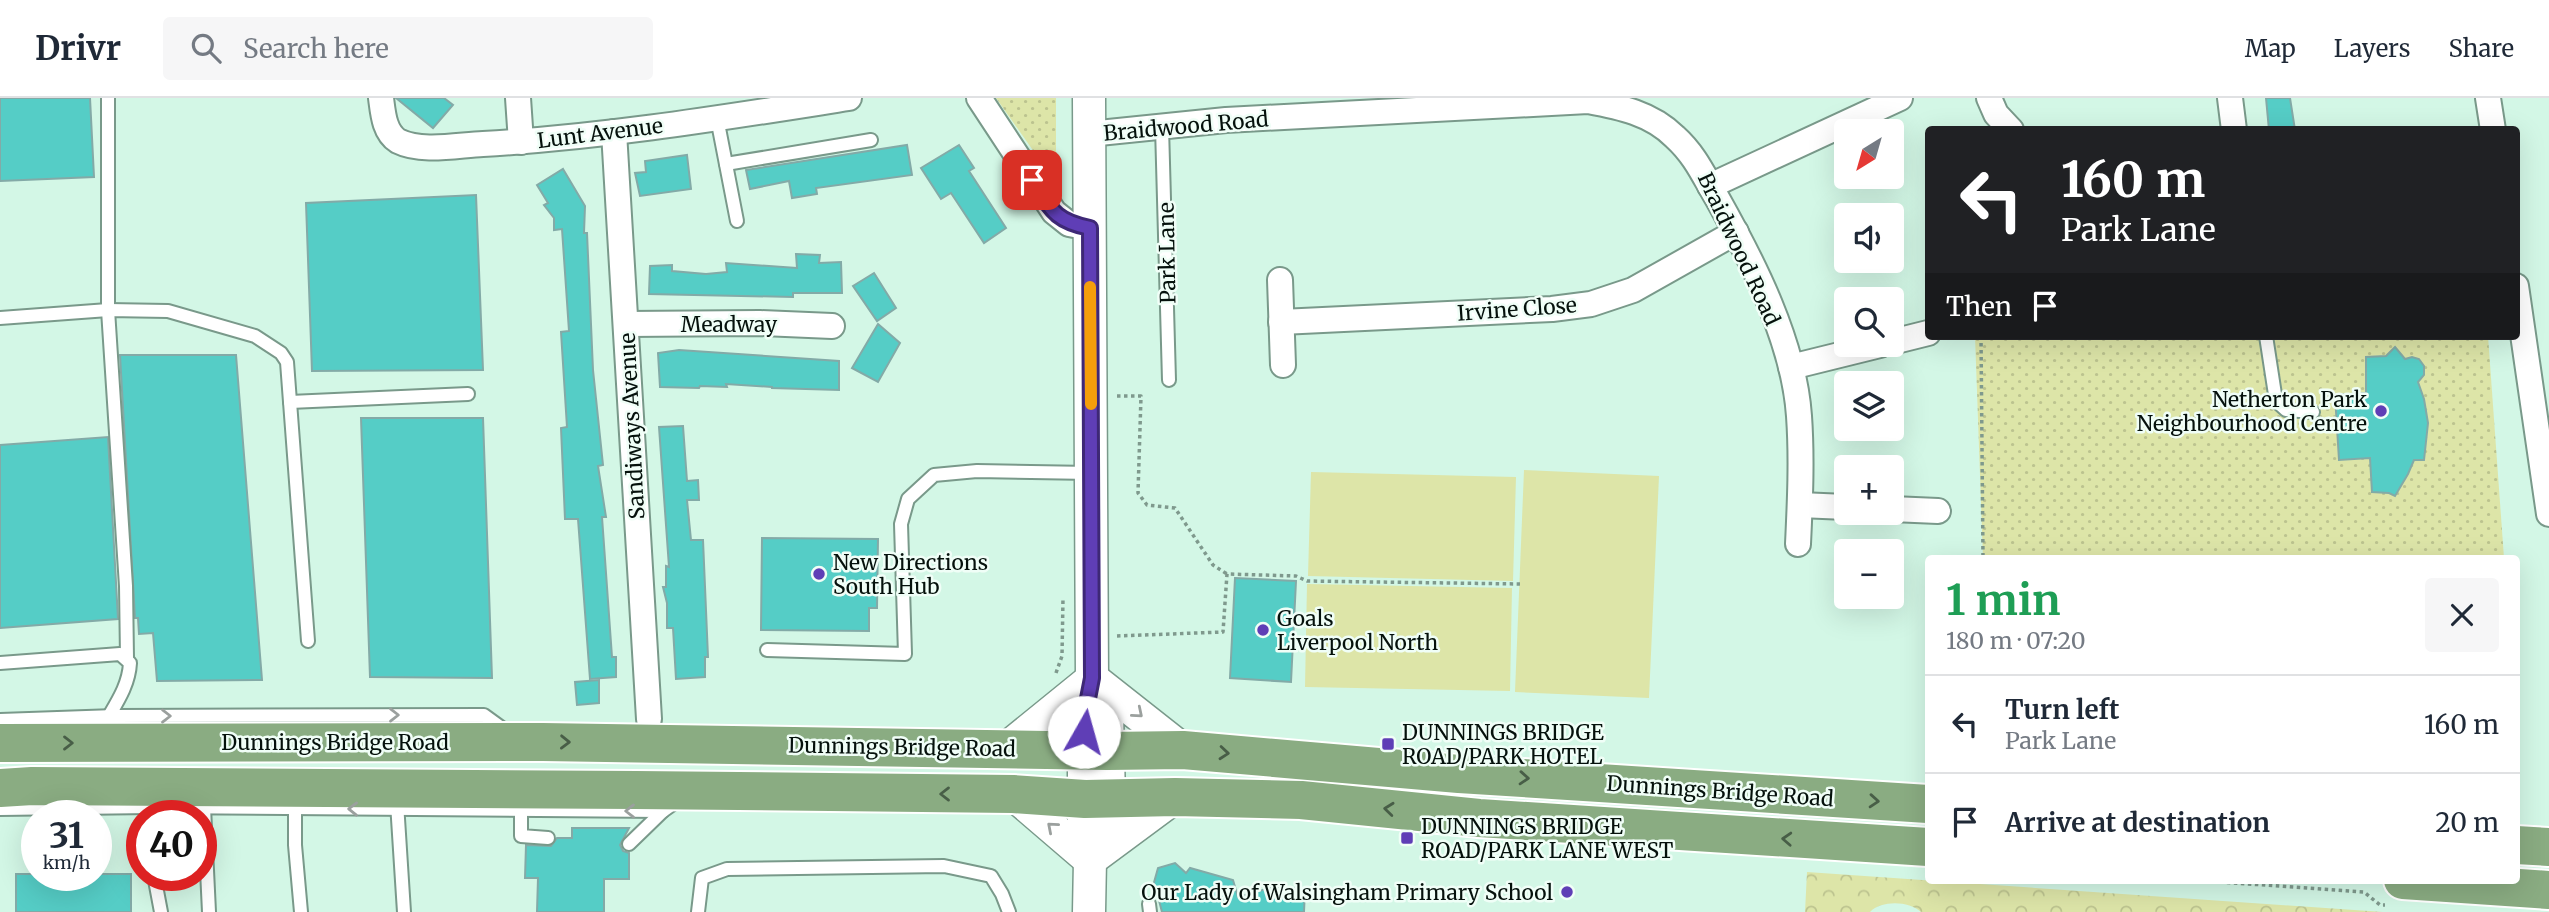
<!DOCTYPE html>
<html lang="en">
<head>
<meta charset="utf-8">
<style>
  body { margin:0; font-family:Merriweather,serif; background:#f6f6f7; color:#1f2937; height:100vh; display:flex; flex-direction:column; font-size:26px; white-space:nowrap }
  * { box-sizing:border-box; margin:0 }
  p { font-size:23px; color:#747a83 }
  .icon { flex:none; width:38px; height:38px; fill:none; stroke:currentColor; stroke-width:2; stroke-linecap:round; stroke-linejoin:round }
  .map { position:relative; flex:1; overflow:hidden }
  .sheet { position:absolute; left:1925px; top:457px; width:595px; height:329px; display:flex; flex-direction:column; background:#fff; border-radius:7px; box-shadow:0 7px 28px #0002 }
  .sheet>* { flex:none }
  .top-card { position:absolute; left:1925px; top:28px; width:595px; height:214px; border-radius:7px; box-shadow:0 7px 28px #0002; background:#202124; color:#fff; overflow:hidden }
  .needle { width:46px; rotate:217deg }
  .controls { position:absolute; left:1834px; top:21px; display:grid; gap:14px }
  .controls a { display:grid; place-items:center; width:70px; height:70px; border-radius:7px; background:#fff; box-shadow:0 7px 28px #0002; font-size:35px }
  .speed { position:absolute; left:21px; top:702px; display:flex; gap:14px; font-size:35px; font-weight:700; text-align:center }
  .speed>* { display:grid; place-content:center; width:91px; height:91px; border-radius:50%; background:#fff; box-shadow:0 7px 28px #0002; line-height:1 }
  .speed small { font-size:18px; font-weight:400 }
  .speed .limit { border:10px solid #d22; background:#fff; color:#111 }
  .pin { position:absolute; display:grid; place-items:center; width:60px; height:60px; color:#fff; margin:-30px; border-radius:14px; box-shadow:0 4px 10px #0006 }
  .me { position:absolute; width:77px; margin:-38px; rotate:7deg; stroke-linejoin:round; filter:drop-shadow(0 0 5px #0008) }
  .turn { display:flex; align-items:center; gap:24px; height:147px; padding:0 21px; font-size:32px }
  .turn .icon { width:91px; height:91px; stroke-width:2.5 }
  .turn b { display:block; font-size:49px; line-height:60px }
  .then { display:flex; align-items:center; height:66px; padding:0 21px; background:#0003; gap:14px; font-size:26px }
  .round { display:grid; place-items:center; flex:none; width:74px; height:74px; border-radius:7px; background:#f6f6f7 }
  .headline { display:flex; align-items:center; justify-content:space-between; height:119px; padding:0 21px }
  h1 { font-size:42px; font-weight:700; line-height:52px; color:#1e9e55 }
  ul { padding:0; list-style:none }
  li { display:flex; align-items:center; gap:21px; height:98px; padding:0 21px; border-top:2px solid #e0e1e3 }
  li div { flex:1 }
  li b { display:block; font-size:26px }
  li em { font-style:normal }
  header { display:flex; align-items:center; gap:42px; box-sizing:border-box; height:98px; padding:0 35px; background:#fff; border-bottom:2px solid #e0e1e3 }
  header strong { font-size:33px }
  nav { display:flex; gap:38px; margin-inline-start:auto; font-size:24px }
  .search { width:490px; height:63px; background:#f6f6f7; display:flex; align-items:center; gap:18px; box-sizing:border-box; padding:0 24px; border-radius:7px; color:#747a83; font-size:26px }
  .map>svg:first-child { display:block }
  .grass { fill:url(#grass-dots) }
  .forest { fill:url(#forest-crowns) }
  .garden { fill:#dde5a8 }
  .building { fill:#55cdc6; stroke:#83aaa7; stroke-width:2 }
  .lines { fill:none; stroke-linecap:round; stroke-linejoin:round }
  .service-casing { stroke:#79998a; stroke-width:16 }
  .minor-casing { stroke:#79998a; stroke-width:28 }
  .tertiary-casing { stroke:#79998a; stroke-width:35 }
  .trunk-casing { stroke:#fff; stroke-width:42 }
  .path { stroke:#7f998d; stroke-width:3.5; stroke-dasharray:3.5 3.5; stroke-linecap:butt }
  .service { stroke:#fff; stroke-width:12 }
  .minor { stroke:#fff; stroke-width:24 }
  .tertiary { stroke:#fff; stroke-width:32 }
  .trunk { stroke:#8aac82; stroke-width:38 }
  .oneway { stroke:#9ba09e }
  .oneway2 { stroke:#485e47 }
  .route-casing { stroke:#3e2876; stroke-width:18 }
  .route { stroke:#5f3eb6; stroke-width:12 }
  .slow { stroke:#f59e0b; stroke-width:12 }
  .poi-dot { fill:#5f3eb6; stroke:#f0fef7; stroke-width:2.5 }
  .labels { text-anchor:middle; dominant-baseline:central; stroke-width:5; stroke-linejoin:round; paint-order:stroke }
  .street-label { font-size:21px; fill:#05110c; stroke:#f0fef7 }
  .poi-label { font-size:21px; fill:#05110c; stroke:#f0fef7; text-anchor:start }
</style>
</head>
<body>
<header>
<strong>Drivr</strong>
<div class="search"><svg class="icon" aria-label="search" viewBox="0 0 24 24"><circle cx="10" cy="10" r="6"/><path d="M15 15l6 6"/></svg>Search here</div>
<nav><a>Map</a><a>Layers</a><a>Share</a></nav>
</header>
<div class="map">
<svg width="2549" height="814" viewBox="0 0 2549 814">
  <defs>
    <pattern id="grass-dots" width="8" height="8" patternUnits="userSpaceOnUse" patternTransform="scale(1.75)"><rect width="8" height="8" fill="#dde5a8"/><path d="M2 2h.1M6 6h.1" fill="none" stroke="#bcc38f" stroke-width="1.8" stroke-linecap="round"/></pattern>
    <pattern id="forest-crowns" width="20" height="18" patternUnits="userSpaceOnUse" patternTransform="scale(1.75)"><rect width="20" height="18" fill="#dde5a8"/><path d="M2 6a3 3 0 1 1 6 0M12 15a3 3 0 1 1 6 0" fill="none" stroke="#bcc38f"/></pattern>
  </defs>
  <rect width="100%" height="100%" fill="#d3f7e6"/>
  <g class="grass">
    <path d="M 996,0 L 1056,0 L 1056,85 Z"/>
    <path d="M 1975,238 L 2488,238 L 2504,460 L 1983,460 Z"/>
  </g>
  <path class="forest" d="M 1807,774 L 2383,814 L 1921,814 C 1909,803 1882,802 1870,814 L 1805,814 Z"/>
  <g class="garden">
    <path d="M 1524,372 L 1659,378 L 1649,600 L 1515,594 Z"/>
    <path d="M 1311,374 L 1516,379 L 1513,483 L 1308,478 Z"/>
    <path d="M 1307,486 L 1512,490 L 1510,593 L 1305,589 Z"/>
  </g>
  <g class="building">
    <path d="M 0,0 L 90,0 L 94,79 L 0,83 Z"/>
    <path d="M 396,0 L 444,0 L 453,7 L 433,30 Z"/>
    <path d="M 2266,0 L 2290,0 L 2295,32 L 2269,32 Z"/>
    <path d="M 907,47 L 912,77 L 816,90 L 817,96 L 792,100 L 789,83 L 750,91 L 746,72 Z"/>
    <path d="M 959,47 L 974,70 L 969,73 L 1006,130 L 984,145 L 951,95 L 941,101 L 921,70 Z"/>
    <path d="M 687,57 L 691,91 L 640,98 L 635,75 L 646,74 L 645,63 Z"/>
    <path d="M 563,71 L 585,108 L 584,135 L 587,135 L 593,272 L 603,367 L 598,368 L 606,419 L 602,419 L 612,559 L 616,559 L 616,579 L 590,581 L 578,421 L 565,421 L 561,330 L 567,329 L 561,234 L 569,233 L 562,131 L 554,132 L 554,120 L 544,107 L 548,105 L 537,87 Z"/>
    <path d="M 476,97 L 483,272 L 312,273 L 306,105 Z"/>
    <path d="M 796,156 L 820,157 L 819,165 L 841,164 L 842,195 L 793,195 L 793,199 L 649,196 L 650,168 L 672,167 L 672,173 L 706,176 L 727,174 L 726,165 L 797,170 Z"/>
    <path d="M 874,175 L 896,210 L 877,223 L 853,188 Z"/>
    <path d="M 878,226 L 900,245 L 878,284 L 852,270 Z"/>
    <path d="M 2395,249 L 2405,261 L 2412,259 L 2419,261 L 2424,268 L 2424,277 L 2418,284 L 2424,301 L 2428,325 L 2424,362 L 2414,362 L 2408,376 L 2395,398 L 2389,395 L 2372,394 L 2370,360 L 2339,362 L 2335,297 L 2366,295 L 2366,259 L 2386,258 Z"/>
    <path d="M 679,252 L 839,263 L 839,292 L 772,290 L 772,289 L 726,286 L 727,289 L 700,288 L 699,290 L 660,289 L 658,255 Z"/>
    <path d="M 120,257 L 236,257 L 262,582 L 157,583 L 153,535 L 139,536 L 138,520 L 135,520 Z"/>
    <path d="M 361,320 L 483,320 L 492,580 L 370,579 Z"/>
    <path d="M 683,328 L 687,383 L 698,382 L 699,402 L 687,402 L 691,442 L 703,442 L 708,559 L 705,559 L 705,579 L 676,581 L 673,530 L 667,530 L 667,505 L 663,489 L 666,489 L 666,468 L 669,469 L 659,329 Z"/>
    <path d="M 108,339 L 118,521 L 0,530 L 0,347 Z"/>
    <path d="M 762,440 L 878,441 L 877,510 L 869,510 L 869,533 L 761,532 Z"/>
    <path d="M 1235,480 L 1296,483 L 1291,584 L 1230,580 Z"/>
    <path d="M 599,582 L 599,605 L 577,607 L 575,584 Z"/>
    <path d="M 572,730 L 629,730 L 620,747 L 623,753 L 629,755 L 629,781 L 604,781 L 604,814 L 537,814 L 538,780 L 525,780 L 526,747 L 551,748 L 557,740 L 572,740 Z"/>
    <path d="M 1175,765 L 1186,775 L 1190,770 L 1233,782 L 1238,799 L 1273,789 L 1305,791 L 1304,814 L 1162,814 L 1156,791 L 1153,788 L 1158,770 Z"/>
    <rect x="16" y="776" width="115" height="38"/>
  </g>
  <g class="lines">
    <defs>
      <g id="service">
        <path d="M 108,0 L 108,212 L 126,488 L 127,560"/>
        <path d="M 717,20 L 737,123"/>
        <path d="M 1162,29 L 1169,282"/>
        <path d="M 726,66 L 871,42"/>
        <path d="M 0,220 L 108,212 L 168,213 L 255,238 L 281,255 L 287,264 L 308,543"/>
        <path d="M 2266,238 L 2276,303 L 2286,312 L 2313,314"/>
        <path d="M 290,304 L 468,296"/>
        <path d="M 767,552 L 905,556 L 901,426 L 908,401 L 934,377 L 977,373 L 1091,375"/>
        <path d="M 0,565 L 120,556 L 130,565 C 129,585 119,601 109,618"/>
        <path d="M 0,622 L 115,618 L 484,617 L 506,633"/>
        <path d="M 295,704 L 295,747 L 301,814"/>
        <path d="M 397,705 L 404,814"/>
        <path d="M 204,709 L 209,814"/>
        <path d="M 0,711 L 151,709 L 663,713 L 677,703"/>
        <path d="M 521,713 L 521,738 L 548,740"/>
        <path d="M 629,746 L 663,713"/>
        <path d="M 154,777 L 161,814"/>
        <path d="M 1149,806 L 1150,814"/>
        <path d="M 698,814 L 702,780 L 727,771 L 944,768 L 991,778 L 1002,796 L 1009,814"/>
      </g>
      <g id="minor">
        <path d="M 381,0 C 383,15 384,34 398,43 C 422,55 458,47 483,46 C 606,39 727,19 849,0"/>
        <path d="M 518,0 L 521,44"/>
        <path d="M 979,0 L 1054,114 L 1069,126 L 1090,130"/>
        <path d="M 1989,0 L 1996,16 L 2011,32"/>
        <path d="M 2230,0 L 2234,32"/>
        <path d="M 2488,0 L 2493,32"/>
        <path d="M 614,34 L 649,621"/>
        <path d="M 1089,36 L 1226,22 L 1588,3 C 1620,9 1651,15 1675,39 C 1695,57 1704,78 1717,100 C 1753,164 1794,244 1799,318 C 1802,360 1800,404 1798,446"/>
        <path d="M 1710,88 L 1900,0"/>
        <path d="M 1280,182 L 1283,267"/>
        <path d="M 2516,188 L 2549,416"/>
        <path d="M 1281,224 L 1552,211 L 1591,206 L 1633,192 L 1736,134"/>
        <path d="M 626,226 L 760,225 L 832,228"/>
        <path d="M 1892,244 L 1928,235"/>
        <path d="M 1791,269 L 1880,247"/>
        <path d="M 1800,407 L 1846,409"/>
        <path d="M 1892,411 L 1938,413"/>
      </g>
      <g id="tertiary">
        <path d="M 1089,0 L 1092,581 L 1085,616 L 1084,651 L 1084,727 L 1090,762 L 1089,814"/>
        <path d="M 1093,581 L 1183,652"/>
        <path d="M 1007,650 L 1092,581"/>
        <path d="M 1013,696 L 1090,762"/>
        <path d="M 1094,759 L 1175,699"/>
        <path d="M 1090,762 L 1108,729 L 1109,701 L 1107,614 L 1092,581"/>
      </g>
      <g id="trunk">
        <path d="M 0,645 L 543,644 L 1107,653 L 1183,652 L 1459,676 L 1928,706"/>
        <path d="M 0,690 L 32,688 L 636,692 L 1013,696 L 1085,701 L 1175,699 L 1301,702 L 1479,720 L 1928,749"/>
        <path d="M 2516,747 L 2549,749"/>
        <path d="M 2403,782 L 2549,792"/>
      </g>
    </defs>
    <use href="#service" class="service-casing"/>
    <use href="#minor" class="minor-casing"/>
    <use href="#tertiary" class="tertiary-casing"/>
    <use href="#trunk" class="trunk-casing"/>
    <g class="path">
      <path d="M 1981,238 L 1983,460"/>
      <path d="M 1117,298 L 1141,298 L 1138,395 L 1147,407 L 1175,410 L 1213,467 L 1227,476"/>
      <path d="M 1117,538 L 1223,534 L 1227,476 L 1296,478 L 1307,483 L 1520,486"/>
      <path d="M 1056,575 L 1062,558 L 1063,500"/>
      <path d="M 2192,782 L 2364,794 L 2380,807 L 2385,807"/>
    </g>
    <use href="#service" class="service"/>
    <use href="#minor" class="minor"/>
    <use href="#tertiary" class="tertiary"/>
    <use href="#trunk" class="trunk"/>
  </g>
  <defs><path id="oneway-chevron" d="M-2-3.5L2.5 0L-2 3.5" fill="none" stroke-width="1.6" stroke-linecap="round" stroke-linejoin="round" transform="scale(1.75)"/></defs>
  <g class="oneway">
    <use href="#oneway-chevron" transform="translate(1138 615) rotate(40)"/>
    <use href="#oneway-chevron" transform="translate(394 617)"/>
    <use href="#oneway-chevron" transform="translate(166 618)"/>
    <use href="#oneway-chevron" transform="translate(353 711) rotate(-179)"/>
    <use href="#oneway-chevron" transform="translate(630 713) rotate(-180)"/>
    <use href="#oneway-chevron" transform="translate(1052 729) rotate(-139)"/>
  </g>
  <g class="oneway2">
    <use href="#oneway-chevron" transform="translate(565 644) rotate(1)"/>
    <use href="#oneway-chevron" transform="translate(68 645)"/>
    <use href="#oneway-chevron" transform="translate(1224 655) rotate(5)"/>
    <use href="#oneway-chevron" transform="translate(1524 680) rotate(4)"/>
    <use href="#oneway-chevron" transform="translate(945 696) rotate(-180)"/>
    <use href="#oneway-chevron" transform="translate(1874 703) rotate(4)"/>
    <use href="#oneway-chevron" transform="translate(1389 711) rotate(-174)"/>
    <use href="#oneway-chevron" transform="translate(1787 741) rotate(-177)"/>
  </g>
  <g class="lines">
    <defs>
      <path id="route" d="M 1032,82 C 1051,111 1054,123 1090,130 L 1092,580 L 1085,616 L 1084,634"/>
    </defs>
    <use href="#route" class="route-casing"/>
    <use href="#route" class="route"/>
    <path class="slow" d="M 1090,189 L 1091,306"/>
  </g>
  <g class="poi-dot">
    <circle cx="2381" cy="313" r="7"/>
    <circle cx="819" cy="476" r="7"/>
    <circle cx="1263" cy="532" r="7"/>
    <rect x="1381" y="639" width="14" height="14" rx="3.5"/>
    <rect x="1400" y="733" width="14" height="14" rx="3.5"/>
    <circle cx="1567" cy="794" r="7"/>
  </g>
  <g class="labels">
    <g class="street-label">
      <text transform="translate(1186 28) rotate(-5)">Braidwood Road</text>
      <text transform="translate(600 35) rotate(-7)">Lunt Avenue</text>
      <text transform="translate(1739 151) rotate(65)">Braidwood Road</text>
      <text transform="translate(1167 155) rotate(-91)">Park Lane</text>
      <text transform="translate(1517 211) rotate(-4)">Irvine Close</text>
      <text x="729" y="226">Meadway</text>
      <text transform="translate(632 328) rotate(-93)">Sandiways Avenue</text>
      <text x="335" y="644">Dunnings Bridge Road</text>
      <text transform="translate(902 649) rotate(1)">Dunnings Bridge Road</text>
      <text transform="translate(1720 693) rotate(4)">Dunnings Bridge Road</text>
    </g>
    <g class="poi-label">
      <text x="2367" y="301" text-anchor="end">Netherton Park<tspan x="2367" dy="24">Neighbourhood Centre</tspan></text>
      <text x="833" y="464">New Directions<tspan x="833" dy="24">South Hub</tspan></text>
      <text x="1277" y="520">Goals<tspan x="1277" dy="24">Liverpool North</tspan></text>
      <text x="1402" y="634">DUNNINGS BRIDGE<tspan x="1402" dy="24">ROAD/PARK HOTEL</tspan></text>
      <text x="1421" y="728">DUNNINGS BRIDGE<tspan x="1421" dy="24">ROAD/PARK LANE WEST</tspan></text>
      <text x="1553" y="794" text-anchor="end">Our Lady of Walsingham Primary School</text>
    </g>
  </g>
</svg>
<div class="controls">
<a><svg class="needle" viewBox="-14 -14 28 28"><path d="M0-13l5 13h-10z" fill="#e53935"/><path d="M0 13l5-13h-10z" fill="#747a83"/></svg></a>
<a><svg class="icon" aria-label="sound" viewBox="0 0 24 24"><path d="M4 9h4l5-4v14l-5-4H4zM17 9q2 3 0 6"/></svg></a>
<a><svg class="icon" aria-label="search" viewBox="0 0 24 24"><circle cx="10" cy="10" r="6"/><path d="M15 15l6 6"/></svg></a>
<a><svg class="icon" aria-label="layers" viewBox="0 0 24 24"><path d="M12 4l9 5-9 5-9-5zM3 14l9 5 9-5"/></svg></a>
<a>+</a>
<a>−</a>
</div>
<div class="speed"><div>31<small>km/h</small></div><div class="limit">40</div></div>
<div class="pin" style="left:1032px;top:82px;background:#d93025"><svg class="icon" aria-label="arrive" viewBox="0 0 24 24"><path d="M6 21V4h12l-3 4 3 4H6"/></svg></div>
<svg class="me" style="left:1084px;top:634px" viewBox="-20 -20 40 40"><circle r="19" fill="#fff"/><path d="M0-13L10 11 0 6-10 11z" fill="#5f3eb6"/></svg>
<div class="top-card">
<div class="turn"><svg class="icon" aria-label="left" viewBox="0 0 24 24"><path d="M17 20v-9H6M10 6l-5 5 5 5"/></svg><div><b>160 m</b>Park Lane</div></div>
<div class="then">Then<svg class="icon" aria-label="arrive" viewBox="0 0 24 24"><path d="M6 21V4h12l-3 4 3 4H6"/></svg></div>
</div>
<section class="sheet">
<div class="headline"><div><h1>1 min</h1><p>180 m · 07:20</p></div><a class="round"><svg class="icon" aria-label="close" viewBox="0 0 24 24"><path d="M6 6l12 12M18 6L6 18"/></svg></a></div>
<ul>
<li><svg class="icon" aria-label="left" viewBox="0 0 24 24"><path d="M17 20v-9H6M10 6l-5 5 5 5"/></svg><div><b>Turn left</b><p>Park Lane</p></div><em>160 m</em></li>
<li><svg class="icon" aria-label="arrive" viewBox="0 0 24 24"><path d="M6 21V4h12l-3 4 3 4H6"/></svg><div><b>Arrive at destination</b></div><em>20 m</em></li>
</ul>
</section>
</div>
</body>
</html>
